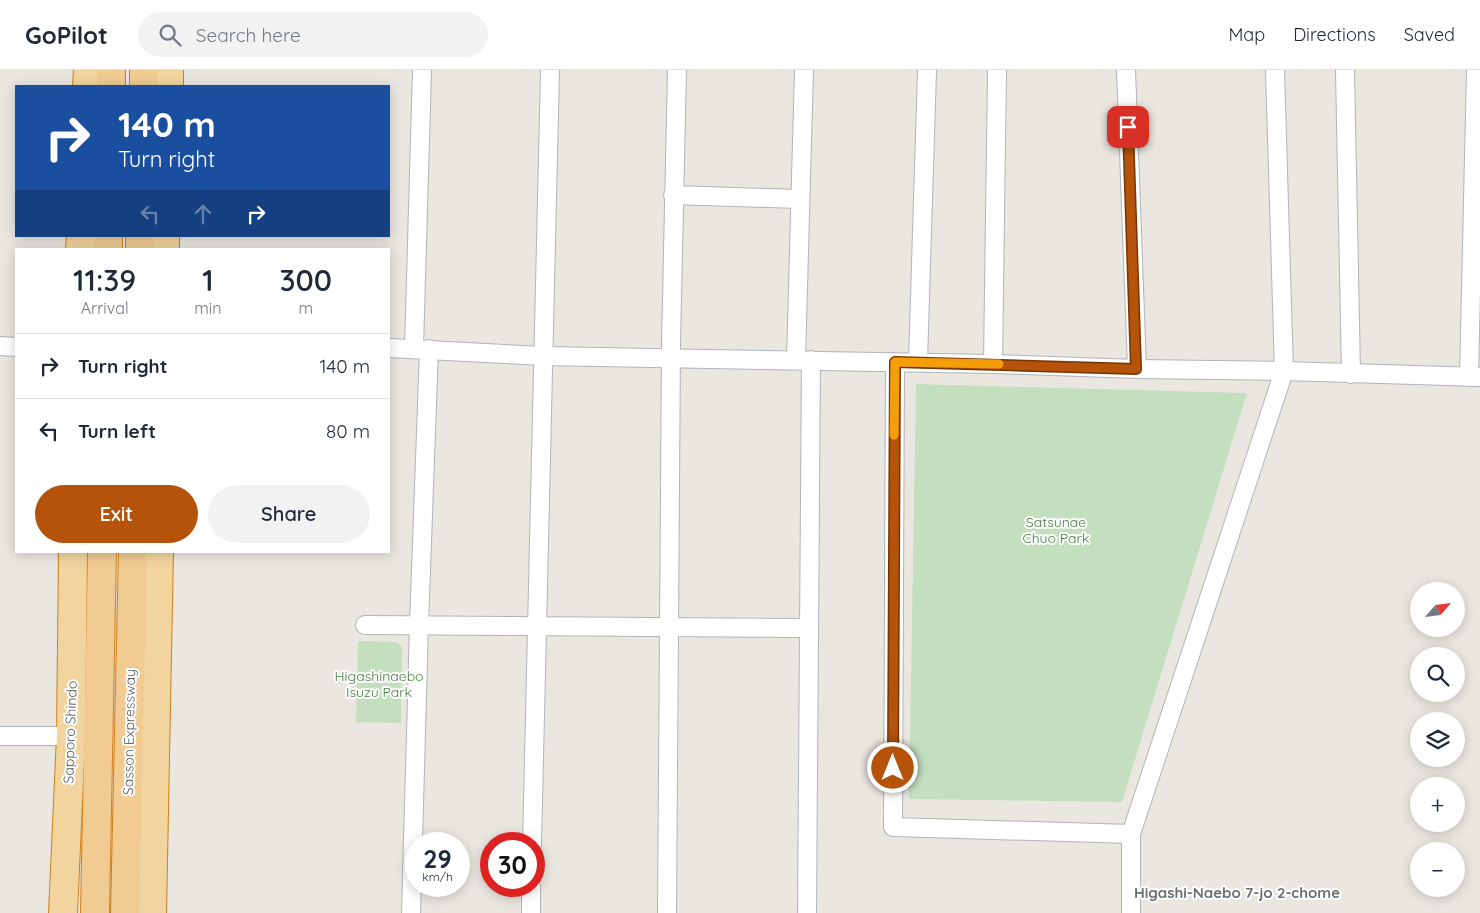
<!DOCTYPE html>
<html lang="en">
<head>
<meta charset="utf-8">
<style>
  body { margin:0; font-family:Quicksand,sans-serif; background:#f2f2f3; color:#1f2937; height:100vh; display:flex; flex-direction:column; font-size:19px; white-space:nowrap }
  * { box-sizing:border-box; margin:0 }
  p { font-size:16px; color:#747a83 }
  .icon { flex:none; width:28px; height:28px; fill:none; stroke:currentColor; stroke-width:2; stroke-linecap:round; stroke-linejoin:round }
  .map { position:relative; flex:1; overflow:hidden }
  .panel { position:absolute; left:15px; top:178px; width:375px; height:305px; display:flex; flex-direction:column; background:#fff; border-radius:0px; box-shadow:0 2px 12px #0003 }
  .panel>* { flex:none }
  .top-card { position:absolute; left:15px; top:15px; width:375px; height:152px; border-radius:0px; box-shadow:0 2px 12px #0003; background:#1a4fa0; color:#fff; overflow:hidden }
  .needle { width:32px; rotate:62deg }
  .controls { position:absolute; left:1410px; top:512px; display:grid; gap:10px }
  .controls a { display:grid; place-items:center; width:55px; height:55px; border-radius:50%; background:#fff; box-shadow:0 2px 12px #0003; font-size:25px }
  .speed { position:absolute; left:405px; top:762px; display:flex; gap:10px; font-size:25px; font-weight:700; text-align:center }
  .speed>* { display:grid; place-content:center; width:65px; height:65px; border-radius:50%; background:#fff; box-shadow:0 2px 12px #0003; line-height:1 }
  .speed small { font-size:12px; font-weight:400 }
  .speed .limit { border:8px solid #d22; background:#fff; color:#111 }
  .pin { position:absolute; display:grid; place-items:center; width:42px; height:42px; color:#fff; margin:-21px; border-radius:10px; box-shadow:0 2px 8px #0006 }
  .me { position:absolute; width:55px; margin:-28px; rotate:0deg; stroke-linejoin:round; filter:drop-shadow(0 0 4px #0008) }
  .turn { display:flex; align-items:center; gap:18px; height:105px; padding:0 20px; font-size:22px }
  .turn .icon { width:65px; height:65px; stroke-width:2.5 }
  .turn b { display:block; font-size:35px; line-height:42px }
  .lanes { display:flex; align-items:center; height:48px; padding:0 20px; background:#0003; justify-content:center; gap:25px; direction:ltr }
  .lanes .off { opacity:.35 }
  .eta { display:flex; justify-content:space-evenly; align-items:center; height:85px; text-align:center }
  .eta b { font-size:30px; font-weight:600; line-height:35px }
  .cta { display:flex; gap:10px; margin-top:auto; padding:10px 20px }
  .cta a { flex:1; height:58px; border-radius:30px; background:#b45309; color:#fff; font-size:20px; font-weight:600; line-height:58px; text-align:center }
  .cta a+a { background:#f2f2f3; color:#1f2937 }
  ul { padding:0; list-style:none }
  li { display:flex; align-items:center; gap:15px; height:65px; padding:0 20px; border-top:1px solid #e0e1e3 }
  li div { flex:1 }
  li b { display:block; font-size:19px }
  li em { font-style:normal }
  header { display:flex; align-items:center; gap:30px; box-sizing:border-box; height:70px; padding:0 25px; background:#fff; border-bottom:1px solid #e0e1e3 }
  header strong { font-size:24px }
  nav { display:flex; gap:28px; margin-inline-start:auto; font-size:18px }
  .search { width:350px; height:45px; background:#f2f2f3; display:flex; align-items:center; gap:12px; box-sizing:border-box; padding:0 18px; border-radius:28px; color:#747a83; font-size:19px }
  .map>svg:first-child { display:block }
  .green { fill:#c4dfbf }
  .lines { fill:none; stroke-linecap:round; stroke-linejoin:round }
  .minor-casing { stroke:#b1b4b7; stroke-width:20 }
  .trunk-casing { stroke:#d17e19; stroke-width:30 }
  .motorway-casing { stroke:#d17e19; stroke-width:30 }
  .minor { stroke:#fff; stroke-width:18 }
  .trunk { stroke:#f2d49e; stroke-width:28 }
  .motorway { stroke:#f0cb92; stroke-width:28 }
  .route-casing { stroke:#753606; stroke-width:12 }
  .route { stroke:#b45309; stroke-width:9 }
  .slow { stroke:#f59e0b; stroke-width:9 }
  .labels { text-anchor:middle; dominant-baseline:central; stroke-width:4; stroke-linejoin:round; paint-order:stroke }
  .park-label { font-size:14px; fill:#427b3d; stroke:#fff }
  .street-label { font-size:14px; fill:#595d60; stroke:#fff }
  .neighbourhood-label { font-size:15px; font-weight:bold; fill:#6a6f72; stroke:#fff }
</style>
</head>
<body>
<header>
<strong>GoPilot</strong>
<div class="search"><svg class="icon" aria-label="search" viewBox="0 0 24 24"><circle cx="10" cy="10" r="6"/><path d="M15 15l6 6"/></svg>Search here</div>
<nav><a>Map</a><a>Directions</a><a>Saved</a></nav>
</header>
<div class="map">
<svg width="1480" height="843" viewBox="0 0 1480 843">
  <rect width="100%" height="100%" fill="#eae7e0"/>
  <g class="green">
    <path d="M 916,314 L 1247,323 L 1122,732 L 909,729 Z"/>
    <path d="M 358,571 L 397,572 L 402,577 L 401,653 L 356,652 Z"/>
  </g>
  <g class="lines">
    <defs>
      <g id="minor">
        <path d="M 1126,0 L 1137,299"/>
        <path d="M 1345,0 L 1351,304"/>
        <path d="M 673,125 L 799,129"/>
        <path d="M 0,276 L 16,277"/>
        <path d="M 389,278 L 543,286 L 993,294 L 1137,299 L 1284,301 L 1480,307"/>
        <path d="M 414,278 L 422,0"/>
        <path d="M 796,290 L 804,0"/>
        <path d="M 895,292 L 893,757 L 1131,764"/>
        <path d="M 918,292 L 927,0"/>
        <path d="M 993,294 L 997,0"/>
        <path d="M 1469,307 L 1476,0"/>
        <path d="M 365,555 L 809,558"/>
        <path d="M 0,666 L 71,666"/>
        <path d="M 532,774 L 550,0"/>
        <path d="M 411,843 L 419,555 L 429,279"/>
        <path d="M 531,843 L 531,816"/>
        <path d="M 667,843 L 671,274 L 677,0"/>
        <path d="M 807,843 L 811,290"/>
        <path d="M 1131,843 L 1131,764 L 1284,301 L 1275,0"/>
      </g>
      <g id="trunk">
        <path d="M 87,16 L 88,0"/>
        <path d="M 169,16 L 169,0"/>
        <path d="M 80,179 L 81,166"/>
        <path d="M 165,179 L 165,166"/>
        <path d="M 63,843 L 71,666 L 73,481"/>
        <path d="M 152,843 L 159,481"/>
      </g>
      <g id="motorway">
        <path d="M 111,16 L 111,0"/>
        <path d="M 144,16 L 144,0"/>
        <path d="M 108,179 L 108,166"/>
        <path d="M 140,179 L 140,166"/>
        <path d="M 95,843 L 102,481"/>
        <path d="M 125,843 L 133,481"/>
      </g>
    </defs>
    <use href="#minor" class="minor-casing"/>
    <use href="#trunk" class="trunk-casing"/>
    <use href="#motorway" class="motorway-casing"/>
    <use href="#minor" class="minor"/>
    <use href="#trunk" class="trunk"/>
    <use href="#motorway" class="motorway"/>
  </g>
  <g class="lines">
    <defs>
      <path id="route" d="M 893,698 L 895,292 L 1136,299 L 1128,57"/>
    </defs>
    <use href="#route" class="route-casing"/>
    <use href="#route" class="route"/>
    <path class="slow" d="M 894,365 L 895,292 L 999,294"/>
  </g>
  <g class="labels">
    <g class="park-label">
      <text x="1056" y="452">Satsunae<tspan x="1056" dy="16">Chuo Park</tspan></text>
      <text x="379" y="606">Higashinaebo<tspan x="379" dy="16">Isuzu Park</tspan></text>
    </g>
    <g class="street-label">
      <text transform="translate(70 662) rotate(-88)">Sapporo Shindo</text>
      <text transform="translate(129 662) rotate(-89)">Sasson Expressway</text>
    </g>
    <g class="neighbourhood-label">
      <text x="1237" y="822">Higashi-Naebo 7-jo 2-chome</text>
    </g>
  </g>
</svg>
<div class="controls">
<a><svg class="needle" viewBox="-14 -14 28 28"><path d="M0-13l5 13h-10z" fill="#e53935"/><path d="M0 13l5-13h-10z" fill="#747a83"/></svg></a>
<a><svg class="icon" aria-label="search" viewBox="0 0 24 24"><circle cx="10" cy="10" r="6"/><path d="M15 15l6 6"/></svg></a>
<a><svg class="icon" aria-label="layers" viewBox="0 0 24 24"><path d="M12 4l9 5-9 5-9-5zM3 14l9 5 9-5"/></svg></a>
<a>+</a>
<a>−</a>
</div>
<div class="speed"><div>29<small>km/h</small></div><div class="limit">30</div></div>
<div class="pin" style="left:1128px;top:57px;background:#d93025"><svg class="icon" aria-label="arrive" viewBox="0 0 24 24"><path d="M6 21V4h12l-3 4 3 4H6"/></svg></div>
<svg class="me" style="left:893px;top:698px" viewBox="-20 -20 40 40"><circle r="17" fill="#b45309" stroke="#fff" stroke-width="3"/><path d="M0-11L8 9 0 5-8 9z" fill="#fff"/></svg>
<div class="top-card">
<div class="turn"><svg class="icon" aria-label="right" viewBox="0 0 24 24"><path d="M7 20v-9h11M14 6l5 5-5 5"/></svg><div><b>140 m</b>Turn right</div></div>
<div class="lanes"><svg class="icon off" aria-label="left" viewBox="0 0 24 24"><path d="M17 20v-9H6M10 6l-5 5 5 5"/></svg><svg class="icon off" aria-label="ahead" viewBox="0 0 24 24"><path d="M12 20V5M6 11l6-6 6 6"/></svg><svg class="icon" aria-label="right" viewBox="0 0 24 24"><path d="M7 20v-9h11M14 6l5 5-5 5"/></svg></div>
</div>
<section class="panel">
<div class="eta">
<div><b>11:39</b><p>Arrival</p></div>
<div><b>1</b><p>min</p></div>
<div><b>300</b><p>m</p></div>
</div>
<ul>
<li><svg class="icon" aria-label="right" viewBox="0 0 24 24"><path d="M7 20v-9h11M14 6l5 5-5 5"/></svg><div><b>Turn right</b></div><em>140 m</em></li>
<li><svg class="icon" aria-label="left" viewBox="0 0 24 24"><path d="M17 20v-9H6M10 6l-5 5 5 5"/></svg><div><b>Turn left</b></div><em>80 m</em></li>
</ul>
<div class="cta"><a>Exit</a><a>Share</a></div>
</section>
</div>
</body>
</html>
